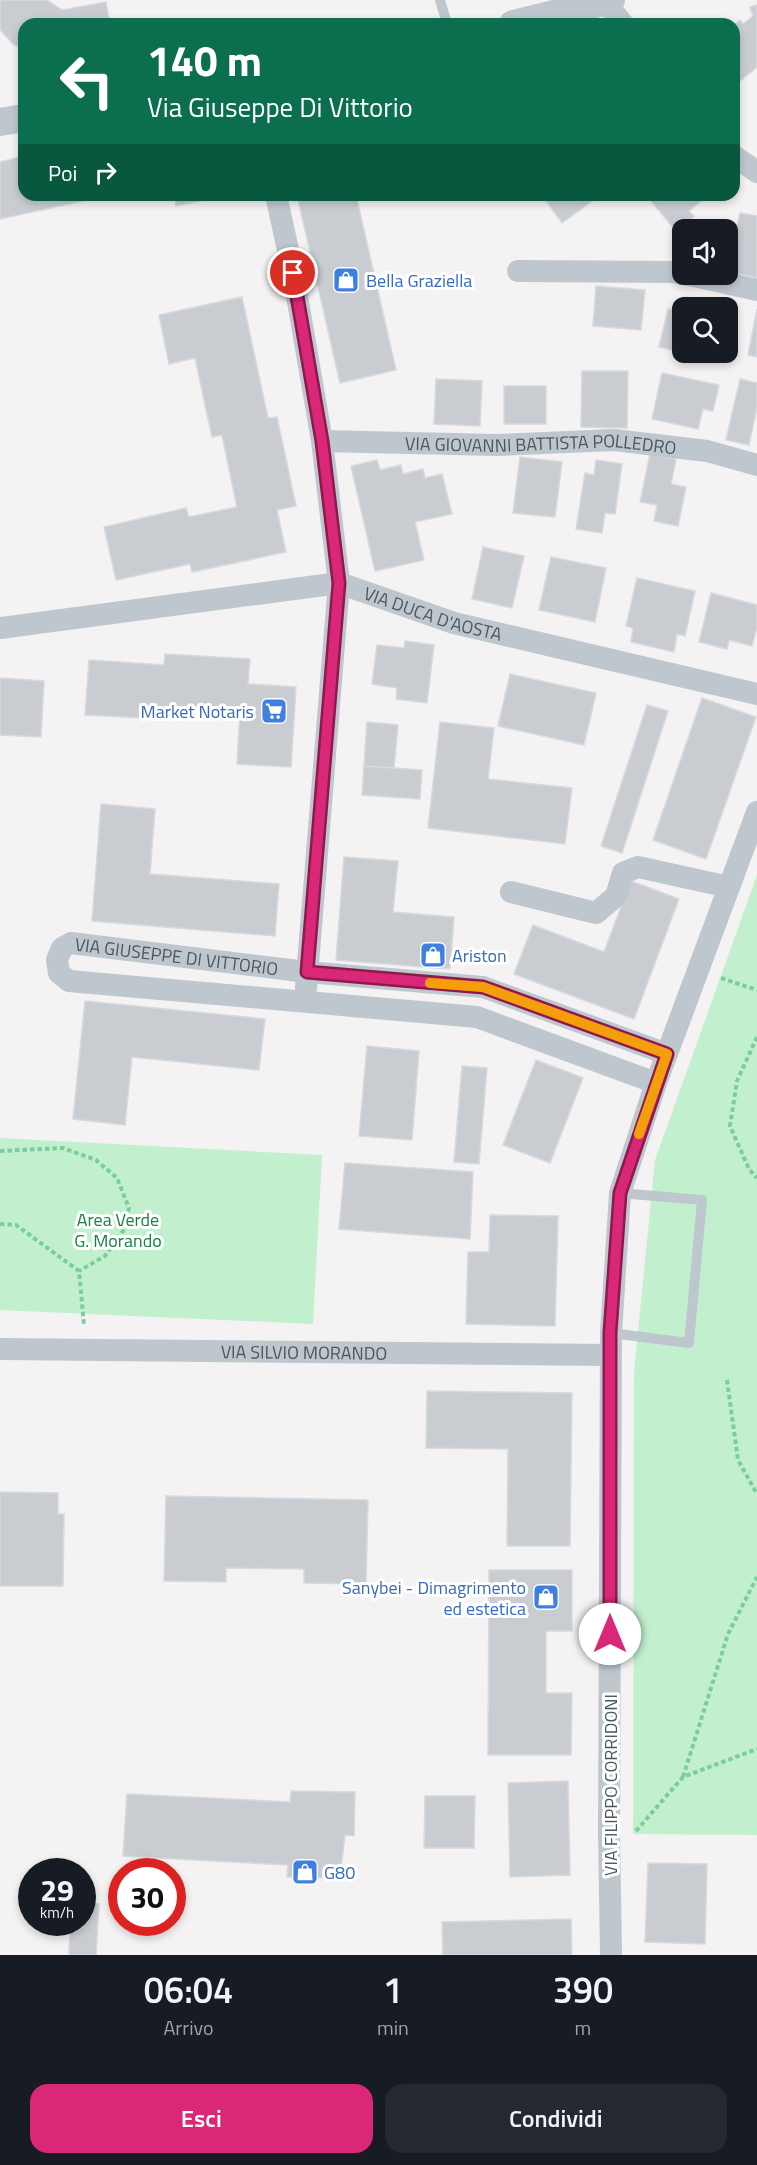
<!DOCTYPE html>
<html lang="it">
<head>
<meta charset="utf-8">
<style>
  body { margin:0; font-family:"Titillium Web",sans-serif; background:#242831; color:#f1f3f6; height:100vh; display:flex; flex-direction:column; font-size:22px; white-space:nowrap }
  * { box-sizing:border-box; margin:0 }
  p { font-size:20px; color:#9ea1a6 }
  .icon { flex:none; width:33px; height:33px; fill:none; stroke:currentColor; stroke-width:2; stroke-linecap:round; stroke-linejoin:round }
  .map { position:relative; height:1955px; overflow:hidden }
  .sheet { display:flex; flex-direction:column; background:#171b24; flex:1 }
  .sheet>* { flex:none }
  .banner { position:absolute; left:18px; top:18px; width:722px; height:183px; border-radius:18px; box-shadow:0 3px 9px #0003; background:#0b6e4f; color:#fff; overflow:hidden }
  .fabs { position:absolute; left:672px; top:219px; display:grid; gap:12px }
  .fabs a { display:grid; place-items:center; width:66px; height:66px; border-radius:12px; background:#171b24; box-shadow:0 3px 9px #0003; font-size:30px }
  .speed { position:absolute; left:18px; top:1858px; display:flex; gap:12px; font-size:30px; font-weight:700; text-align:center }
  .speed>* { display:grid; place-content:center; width:78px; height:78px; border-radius:50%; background:#171b24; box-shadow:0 3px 9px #0003; line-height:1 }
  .speed small { font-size:15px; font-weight:400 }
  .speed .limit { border:9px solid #d22; background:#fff; color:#111 }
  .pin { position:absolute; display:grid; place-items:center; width:51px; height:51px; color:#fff; margin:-26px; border:3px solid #fff; border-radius:50%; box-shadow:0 2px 6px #0007 }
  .me { position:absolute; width:66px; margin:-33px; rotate:0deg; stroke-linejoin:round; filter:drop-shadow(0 0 4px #0008) }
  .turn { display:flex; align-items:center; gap:21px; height:126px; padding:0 30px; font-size:27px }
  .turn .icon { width:78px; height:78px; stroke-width:2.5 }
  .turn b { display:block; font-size:42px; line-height:51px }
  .then { display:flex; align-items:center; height:57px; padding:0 30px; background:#0003; gap:12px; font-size:22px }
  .eta { display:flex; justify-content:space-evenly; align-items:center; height:102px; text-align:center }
  .eta b { font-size:36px; font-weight:600; line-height:42px }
  .cta { display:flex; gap:12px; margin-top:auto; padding:12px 30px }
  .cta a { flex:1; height:69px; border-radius:18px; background:#db2777; color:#fff; font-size:24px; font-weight:600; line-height:69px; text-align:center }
  .cta a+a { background:#242831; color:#f1f3f6 }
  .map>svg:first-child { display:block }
  .green { fill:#c2f0cf }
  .building { fill:#c9cdd1; stroke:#d6d9dd; stroke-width:1.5 }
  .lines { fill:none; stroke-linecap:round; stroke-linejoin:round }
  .path { stroke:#7acd9d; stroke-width:4; stroke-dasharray:4.5 3; stroke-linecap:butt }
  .service { stroke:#bec7ce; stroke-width:10 }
  .minor { stroke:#bec7ce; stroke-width:22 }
  .tertiary { stroke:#bec7ce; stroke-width:28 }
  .route-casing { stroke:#8e194d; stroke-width:15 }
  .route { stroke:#db2777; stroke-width:10 }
  .slow { stroke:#f59e0b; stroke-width:10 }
  .labels { text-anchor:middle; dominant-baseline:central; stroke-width:6; stroke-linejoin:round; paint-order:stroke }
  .shop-label { font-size:18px; fill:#366cbe; stroke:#fff; text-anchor:start }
  .street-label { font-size:18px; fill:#4a575f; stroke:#fff }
  .park-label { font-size:18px; fill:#198243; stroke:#fff }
</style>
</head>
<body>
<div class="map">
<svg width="757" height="1955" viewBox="0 0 757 1955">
  <rect width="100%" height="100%" fill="#f4f2f2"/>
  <g class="green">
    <path d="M 757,875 L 757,1835 L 633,1834 L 634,1371 L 655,1160 Z"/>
    <path d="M 0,1138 L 322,1155 L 313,1324 L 0,1310 Z"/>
  </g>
  <g class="building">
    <path d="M 0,0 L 47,0 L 62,10 L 106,2 L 110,24 L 24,24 L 24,50 L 13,44 L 0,30 Z"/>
    <path d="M 757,5 L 757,67 L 734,86 L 734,25 L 740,20 L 743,24 L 753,16 L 750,7 Z"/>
    <path d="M 24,156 L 24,195 L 91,195 L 92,199 L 0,219 L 0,162 Z"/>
    <path d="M 174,195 L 227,195 L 176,206 Z"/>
    <path d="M 297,195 L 356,195 L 396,370 L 340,383 Z"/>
    <path d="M 542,195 L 600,195 L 562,223 Z"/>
    <path d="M 646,195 L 700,195 L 703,199 L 689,211 L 694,216 L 676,231 Z"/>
    <path d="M 740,213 L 757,216 L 757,278 L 728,271 Z"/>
    <path d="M 596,286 L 645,290 L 641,330 L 593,326 Z"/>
    <path d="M 242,297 L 268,418 L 277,417 L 296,506 L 277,510 L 286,552 L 192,572 L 190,564 L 116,580 L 104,527 L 186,508 L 189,517 L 237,507 L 222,435 L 212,437 L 195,358 L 169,364 L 159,315 Z"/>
    <path d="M 686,297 L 716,304 L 715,308 L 684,308 Z"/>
    <path d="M 668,309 L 682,312 L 682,352 L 704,352 L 703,358 L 659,347 Z"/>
    <path d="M 757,309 L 757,357 L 748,355 Z"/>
    <path d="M 582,371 L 628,371 L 627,428 L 581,427 Z"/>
    <path d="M 662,373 L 719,385 L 713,411 L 703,409 L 698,429 L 652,419 Z"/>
    <path d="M 436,379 L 482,381 L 480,426 L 434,424 Z"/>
    <path d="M 740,379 L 757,383 L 757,407 L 749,445 L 726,440 Z"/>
    <rect x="504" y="386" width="42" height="38"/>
    <path d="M 650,454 L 676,459 L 671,484 L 686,487 L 678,526 L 654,521 L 657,505 L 640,502 Z"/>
    <path d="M 520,457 L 562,462 L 555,517 L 513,513 Z"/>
    <path d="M 377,460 L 380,470 L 401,465 L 403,474 L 423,469 L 425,478 L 442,474 L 452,514 L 415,522 L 424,560 L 375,571 L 351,466 Z"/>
    <path d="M 596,460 L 622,464 L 615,514 L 605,513 L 602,533 L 576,529 L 585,473 L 594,475 Z"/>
    <path d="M 483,547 L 524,556 L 512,608 L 472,599 Z"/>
    <path d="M 551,557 L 606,568 L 595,622 L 539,610 Z"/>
    <path d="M 637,578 L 695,591 L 685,636 L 677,634 L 674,652 L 631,642 L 633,628 L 626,626 Z"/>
    <path d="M 711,593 L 757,605 L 757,627 L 752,646 L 729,640 L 727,649 L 699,642 Z"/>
    <path d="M 405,641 L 434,645 L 427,703 L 396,699 L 397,688 L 372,684 L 377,645 L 404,648 Z"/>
    <path d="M 165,654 L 250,659 L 248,684 L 296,687 L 291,767 L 237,764 L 240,712 L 165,708 L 164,719 L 85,715 L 89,660 L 164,665 Z"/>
    <path d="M 510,674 L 596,693 L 584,745 L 498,726 Z"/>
    <path d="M 0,678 L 44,681 L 41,737 L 0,735 Z"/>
    <path d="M 702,698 L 756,717 L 706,859 L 653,840 Z"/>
    <path d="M 647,705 L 668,711 L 622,853 L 601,846 Z"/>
    <path d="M 367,722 L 398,725 L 394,768 L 364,766 Z"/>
    <path d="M 440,722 L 494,728 L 488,779 L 572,788 L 565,844 L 428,828 Z"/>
    <path d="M 364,766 L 422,770 L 420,799 L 362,795 Z"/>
    <path d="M 101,804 L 155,809 L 150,874 L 279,884 L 275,936 L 92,921 Z"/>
    <path d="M 344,857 L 398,861 L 393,912 L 454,917 L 450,969 L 336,960 Z"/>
    <path d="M 631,881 L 679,899 L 634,1019 L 514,974 L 533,925 L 604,952 Z"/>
    <path d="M 85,1001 L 265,1019 L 259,1070 L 132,1057 L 125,1125 L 73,1119 Z"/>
    <path d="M 367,1046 L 419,1051 L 412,1140 L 359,1136 Z"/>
    <path d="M 536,1060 L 583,1078 L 550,1163 L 503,1145 Z"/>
    <path d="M 462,1066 L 487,1068 L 479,1164 L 454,1162 Z"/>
    <path d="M 345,1163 L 473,1172 L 470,1239 L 339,1229 Z"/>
    <path d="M 490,1215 L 558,1216 L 555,1326 L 466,1324 L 468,1252 L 489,1252 Z"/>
    <path d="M 427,1391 L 572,1393 L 570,1546 L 507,1546 L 508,1449 L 426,1448 Z"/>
    <path d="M 0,1492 L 58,1493 L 58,1514 L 64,1514 L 63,1586 L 0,1586 Z"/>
    <path d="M 166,1496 L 368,1500 L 366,1584 L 304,1583 L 304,1569 L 226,1568 L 226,1582 L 164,1581 Z"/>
    <path d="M 489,1570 L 572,1570 L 572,1631 L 546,1631 L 546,1693 L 572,1693 L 571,1755 L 488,1755 Z"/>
    <path d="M 568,1781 L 570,1875 L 510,1877 L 508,1783 Z"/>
    <path d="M 291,1791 L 355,1792 L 354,1836 L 345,1835 L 340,1878 L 287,1877 L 288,1865 L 123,1856 L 127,1794 L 290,1802 Z"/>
    <path d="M 425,1796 L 475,1796 L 474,1848 L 424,1848 Z"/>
    <path d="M 648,1863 L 707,1864 L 705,1944 L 645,1942 Z"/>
    <path d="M 82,1903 L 99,1904 L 96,1955 L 69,1955 L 70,1923 L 82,1923 Z"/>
    <path d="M 571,1919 L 572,1955 L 443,1955 L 442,1922 Z"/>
  </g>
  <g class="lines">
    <g class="path">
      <path d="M 721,978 L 757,990"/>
      <path d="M 757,1037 L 737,1081 L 730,1126 L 749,1169 L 757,1178"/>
      <path d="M 0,1151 L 63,1148 L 96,1160 L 117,1178 L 129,1208 L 123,1231 L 105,1256 L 79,1271"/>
      <path d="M 0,1224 L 16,1225 L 79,1271 L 84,1325"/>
      <path d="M 727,1380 L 738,1460 L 757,1494"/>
      <path d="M 683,1777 L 728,1634 L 757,1577"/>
      <path d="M 636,1831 L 683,1777 L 757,1749"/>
    </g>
    <g class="service">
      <path d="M 440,0 L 447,24"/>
      <path d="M 611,1333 L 689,1343 L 702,1200 L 620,1193"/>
    </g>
    <g class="minor">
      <path d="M 605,2 L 623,24"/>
      <path d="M 734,156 L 757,172"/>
      <path d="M 276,195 L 293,273 L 322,441 L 339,583 L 306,988"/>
      <path d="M 518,271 L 674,272 L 682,274"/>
      <path d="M 685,274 L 757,290"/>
      <path id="s1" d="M 322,441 L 497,445 L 614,440 L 707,451 L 757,465"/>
      <path id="s2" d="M 0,628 L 339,583 L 454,623 L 757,694"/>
      <path d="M 511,892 L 596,913 L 616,896 L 623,873 L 638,867 L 729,887"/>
      <path id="s3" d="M 656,1083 L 477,1017 L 69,981 L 59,973 L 57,960 L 62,948 L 71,943 L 307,972 L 483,987 L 667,1054"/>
      <path id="s4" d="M 0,1349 L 610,1355"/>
      <path d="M 611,1955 L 609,1833 L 611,1333 L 620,1193 L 656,1083 L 757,812"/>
    </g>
    <g class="tertiary">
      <path d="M 513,24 L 611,0"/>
      <path d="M 0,122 L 24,118"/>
    </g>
  </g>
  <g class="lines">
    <defs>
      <path id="route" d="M 293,273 L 322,441 L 339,583 L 307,972 L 483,987 L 667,1054 L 620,1193 L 610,1333 L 610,1634"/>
    </defs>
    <use href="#route" class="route-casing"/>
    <use href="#route" class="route"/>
    <path class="slow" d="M 430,983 L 483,987 L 667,1054 L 639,1134"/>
  </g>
  <defs>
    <symbol id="shop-square" viewBox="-11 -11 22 22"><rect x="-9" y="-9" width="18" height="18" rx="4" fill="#3f7fe0" stroke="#fff"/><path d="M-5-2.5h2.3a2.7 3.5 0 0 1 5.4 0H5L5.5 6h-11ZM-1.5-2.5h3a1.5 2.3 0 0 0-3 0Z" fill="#fff"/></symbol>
    <symbol id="supermarket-square" viewBox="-11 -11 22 22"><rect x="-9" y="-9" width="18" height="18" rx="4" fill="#3f7fe0" stroke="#fff"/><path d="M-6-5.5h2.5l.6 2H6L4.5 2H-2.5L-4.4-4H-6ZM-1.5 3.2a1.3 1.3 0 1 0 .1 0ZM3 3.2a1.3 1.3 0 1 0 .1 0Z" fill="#fff"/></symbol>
  </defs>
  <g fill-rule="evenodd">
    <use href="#shop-square" x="331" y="265" width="30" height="30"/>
    <use href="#supermarket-square" x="259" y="696" width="30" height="30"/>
    <use href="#shop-square" x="418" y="940" width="30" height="30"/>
    <use href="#shop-square" x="531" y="1582" width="30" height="30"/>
    <use href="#shop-square" x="290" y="1857" width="30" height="30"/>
  </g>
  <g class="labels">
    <g class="shop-label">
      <text x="366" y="280">Bella Graziella</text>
      <text x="254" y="711" text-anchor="end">Market Notaris</text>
      <text x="452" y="955">Ariston</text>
      <text x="526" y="1587" text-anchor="end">Sanybei - Dimagrimento<tspan x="526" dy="21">ed estetica</tspan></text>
      <text x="324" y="1872">G80</text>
    </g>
    <g class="street-label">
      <text stroke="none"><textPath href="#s1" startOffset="219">VIA GIOVANNI BATTISTA POLLEDRO</textPath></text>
      <text stroke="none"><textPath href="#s2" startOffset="441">VIA DUCA D'AOSTA</textPath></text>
      <text stroke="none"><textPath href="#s3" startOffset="756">VIA GIUSEPPE DI VITTORIO</textPath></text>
      <text stroke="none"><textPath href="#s4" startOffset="304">VIA SILVIO MORANDO</textPath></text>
      <text transform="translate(610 1785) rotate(-90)">VIA FILIPPO CORRIDONI</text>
    </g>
    <g class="park-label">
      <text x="118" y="1219">Area Verde<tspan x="118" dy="21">G. Morando</tspan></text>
    </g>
  </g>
</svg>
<div class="fabs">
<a><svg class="icon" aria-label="sound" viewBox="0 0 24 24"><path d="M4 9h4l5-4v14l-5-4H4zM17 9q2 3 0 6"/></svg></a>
<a><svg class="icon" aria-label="search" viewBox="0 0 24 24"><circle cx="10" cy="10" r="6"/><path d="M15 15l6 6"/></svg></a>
</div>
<div class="speed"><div>29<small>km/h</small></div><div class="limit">30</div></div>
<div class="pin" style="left:293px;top:273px;background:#d93025"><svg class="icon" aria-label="arrive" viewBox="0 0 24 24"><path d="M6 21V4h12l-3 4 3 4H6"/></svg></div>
<svg class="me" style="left:610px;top:1634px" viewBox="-20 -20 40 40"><circle r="19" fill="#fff"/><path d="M0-13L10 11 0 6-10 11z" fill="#db2777"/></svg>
<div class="banner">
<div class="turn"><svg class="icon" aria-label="left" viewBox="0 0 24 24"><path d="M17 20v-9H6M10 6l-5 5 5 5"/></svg><div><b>140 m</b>Via Giuseppe Di Vittorio</div></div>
<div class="then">Poi<svg class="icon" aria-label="right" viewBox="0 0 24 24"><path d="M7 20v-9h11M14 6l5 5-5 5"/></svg></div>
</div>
</div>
<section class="sheet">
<div class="eta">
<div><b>06:04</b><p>Arrivo</p></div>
<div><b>1</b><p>min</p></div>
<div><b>390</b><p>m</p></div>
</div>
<div class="cta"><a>Esci</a><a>Condividi</a></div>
</section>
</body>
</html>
